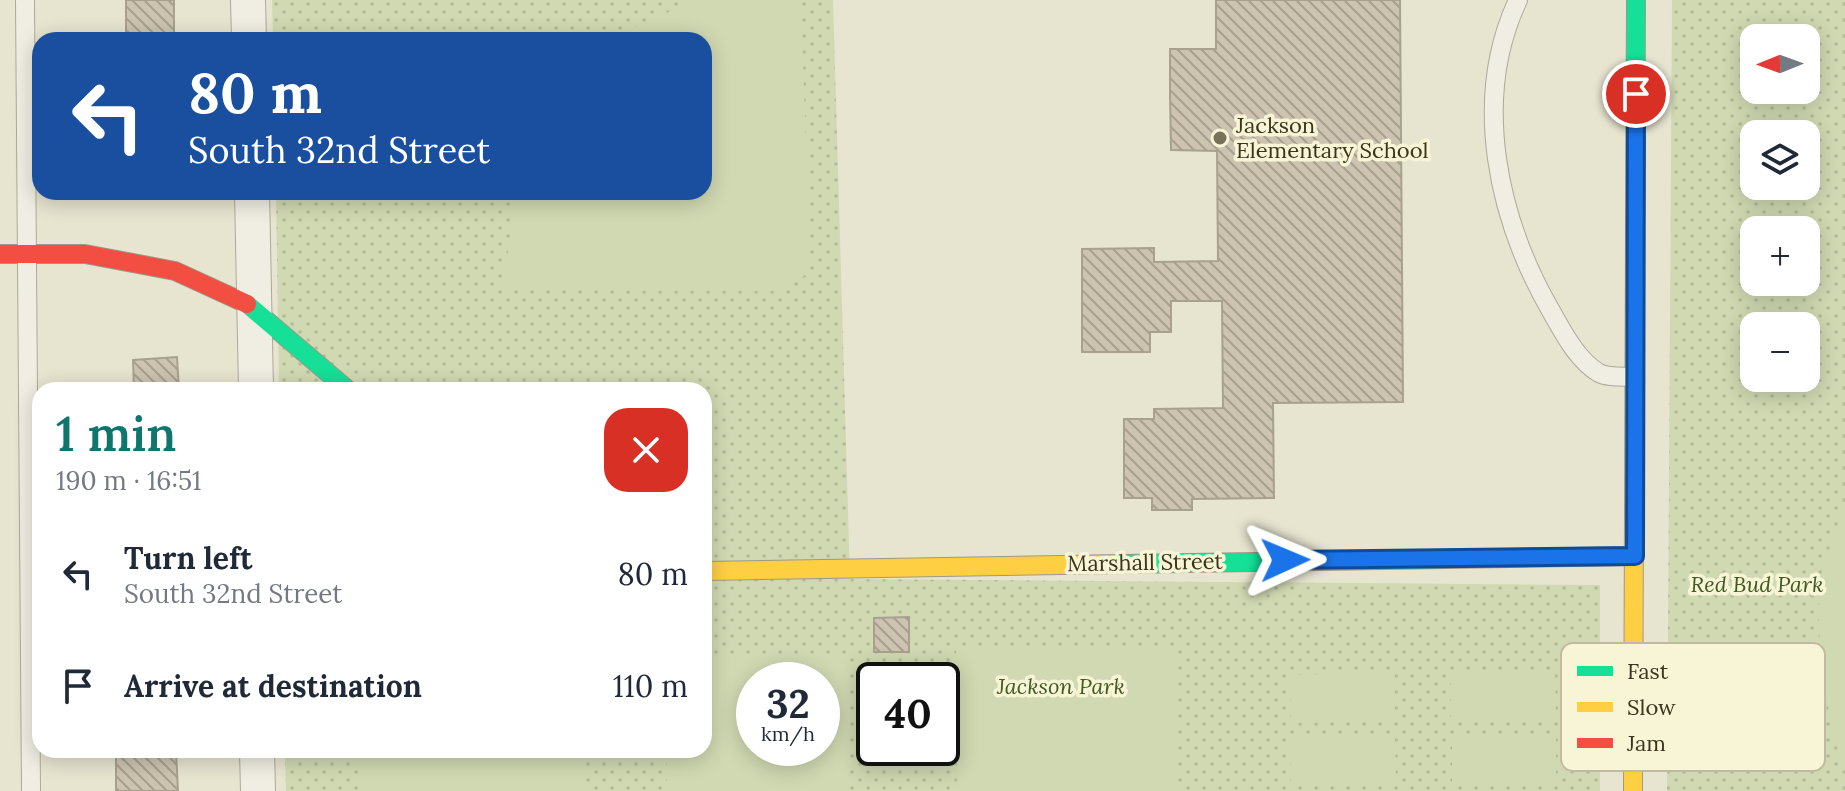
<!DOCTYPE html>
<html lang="en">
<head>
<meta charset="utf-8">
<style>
  body { margin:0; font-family:Lora,serif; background:#f6f6f7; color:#1f2937; height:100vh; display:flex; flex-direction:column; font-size:30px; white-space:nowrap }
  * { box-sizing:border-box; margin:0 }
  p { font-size:26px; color:#747a83 }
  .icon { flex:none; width:44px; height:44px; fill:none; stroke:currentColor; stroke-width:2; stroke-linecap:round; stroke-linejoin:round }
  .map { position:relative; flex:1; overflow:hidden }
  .side { position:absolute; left:32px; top:382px; width:680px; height:376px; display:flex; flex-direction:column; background:#fff; border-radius:24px; box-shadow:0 4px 20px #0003 }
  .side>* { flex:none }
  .hud { position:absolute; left:32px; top:32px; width:680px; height:168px; border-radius:24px; box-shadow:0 4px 20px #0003; background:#1a4fa0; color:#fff; overflow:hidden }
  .needle { width:52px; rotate:269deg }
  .fabs { position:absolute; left:1740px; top:24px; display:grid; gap:16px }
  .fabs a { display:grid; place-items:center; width:80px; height:80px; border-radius:16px; background:#fff; box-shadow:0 4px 20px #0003; font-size:40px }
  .speed { position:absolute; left:736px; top:662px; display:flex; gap:16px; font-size:40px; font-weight:700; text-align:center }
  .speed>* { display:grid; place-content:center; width:104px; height:104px; border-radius:50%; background:#fff; box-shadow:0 4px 20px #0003; line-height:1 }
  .speed small { font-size:20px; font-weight:400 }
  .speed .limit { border:4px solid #111; border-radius:12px; background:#fff; color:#111 }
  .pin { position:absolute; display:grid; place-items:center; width:68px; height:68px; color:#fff; margin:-34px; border:4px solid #fff; border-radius:50%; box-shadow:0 2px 8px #0007 }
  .me { position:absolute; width:88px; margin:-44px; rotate:89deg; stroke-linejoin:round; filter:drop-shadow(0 0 6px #0008) }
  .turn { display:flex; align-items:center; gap:28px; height:168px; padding:0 24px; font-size:36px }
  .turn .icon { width:104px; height:104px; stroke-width:2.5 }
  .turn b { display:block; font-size:56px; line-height:68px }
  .round { display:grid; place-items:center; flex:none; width:84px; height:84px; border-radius:24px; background:#f6f6f7 }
  .head { display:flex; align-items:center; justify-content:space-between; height:136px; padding:0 24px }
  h1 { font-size:48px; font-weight:600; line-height:60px; color:#0f766e }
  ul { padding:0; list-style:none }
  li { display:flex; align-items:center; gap:24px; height:112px; padding:0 24px }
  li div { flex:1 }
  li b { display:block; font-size:30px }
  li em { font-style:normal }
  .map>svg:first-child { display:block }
  .grass { fill:url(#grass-dots); fill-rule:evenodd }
  .pitch { fill:#d1d9b2; fill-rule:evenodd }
  .building { fill:url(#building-back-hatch); stroke:#a8a18f; stroke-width:2 }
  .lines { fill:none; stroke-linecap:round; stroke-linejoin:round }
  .lane-casing { stroke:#ada998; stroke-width:20 }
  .street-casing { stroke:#ada998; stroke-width:36 }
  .fast-casing { stroke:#9c9988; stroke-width:20 }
  .slow-casing { stroke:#9c9988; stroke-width:20 }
  .jam-casing { stroke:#9c9988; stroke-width:20 }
  .lane { stroke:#f0eee2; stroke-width:18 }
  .street { stroke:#f0eee2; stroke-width:34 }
  .fast { stroke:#16e098; stroke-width:18 }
  .slow { stroke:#ffcf43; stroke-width:18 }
  .jam { stroke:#f24e42; stroke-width:18 }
  .route-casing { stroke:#114b97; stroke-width:20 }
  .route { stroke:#1a73e8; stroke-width:14 }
  .poi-dot { fill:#78725d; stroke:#f8f5d7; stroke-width:3 }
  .labels { text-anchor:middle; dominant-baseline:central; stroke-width:7; stroke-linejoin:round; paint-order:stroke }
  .poi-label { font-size:22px; fill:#3d341f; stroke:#f8f5d7; text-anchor:start }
  .street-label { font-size:22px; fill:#3d341f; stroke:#f8f5d7 }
  .park-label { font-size:22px; font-style:italic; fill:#425b24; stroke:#f8f5d7 }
  .key { fill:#f8f5d7; stroke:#c0bba0; stroke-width:2 }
  .key-label { font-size:22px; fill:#3d341f }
</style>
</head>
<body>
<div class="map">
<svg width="1845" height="791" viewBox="0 0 1845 791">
  <defs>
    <pattern id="grass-dots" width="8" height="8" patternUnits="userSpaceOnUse" patternTransform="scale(2)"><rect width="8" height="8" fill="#d1d9b2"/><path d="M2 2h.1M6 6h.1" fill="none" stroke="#b4bb99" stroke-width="1.8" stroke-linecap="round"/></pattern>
    <pattern id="building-back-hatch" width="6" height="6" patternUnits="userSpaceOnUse" patternTransform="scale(2)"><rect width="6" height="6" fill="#ccc4b0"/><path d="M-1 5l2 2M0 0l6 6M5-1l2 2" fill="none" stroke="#a7a08f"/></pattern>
  </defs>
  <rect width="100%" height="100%" fill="#e7e5d0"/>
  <g class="grass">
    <path d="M 272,0 L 833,0 L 850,579 L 1600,585 L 1600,791 L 286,791 L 285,750 L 704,750 L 704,390 L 279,390 L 276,192 L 704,192 L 704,40 L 273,40 ZM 754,680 L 822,680 L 822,748 L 754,748 ZM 874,680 L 942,680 L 942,748 L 874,748 Z"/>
    <path d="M 1672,0 L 1845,0 L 1845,791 L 1667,791 ZM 1754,38 L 1806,38 L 1806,90 L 1754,90 ZM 1754,134 L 1806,134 L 1806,186 L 1754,186 ZM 1754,230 L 1806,230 L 1806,282 L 1754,282 ZM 1754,326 L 1806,326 L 1806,378 L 1754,378 Z"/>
  </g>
  <g class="pitch">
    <path d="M 696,0 L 801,0 L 810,271 L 784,291 L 502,290 L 517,192 L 704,192 L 704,40 L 613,40 L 619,34 Z"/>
    <path d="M 1845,505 L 1845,771 C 1828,730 1815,639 1820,594 C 1823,564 1834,532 1845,505 Z"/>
    <path d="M 956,646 L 1177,646 L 1177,791 L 957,791 Z"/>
    <path d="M 704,655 L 847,655 L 848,791 L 667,791 L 667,750 L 704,750 ZM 754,680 L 822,680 L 822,748 L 754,748 Z"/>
    <path d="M 1555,671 L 1556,719 L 1451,720 L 1451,672 Z"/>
    <path d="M 1395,673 L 1395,721 L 1291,723 L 1290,675 Z"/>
    <path d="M 1556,734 L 1556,783 L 1452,784 L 1452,736 Z"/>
    <path d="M 1395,737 L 1396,785 L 1291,786 L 1290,738 Z"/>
    <rect x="362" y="750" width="220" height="41"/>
  </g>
  <g class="building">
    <rect x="126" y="0" width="48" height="40"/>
    <path d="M 1216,0 L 1400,0 L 1403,402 L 1273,403 L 1274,498 L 1192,499 L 1192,510 L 1152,510 L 1152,498 L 1124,498 L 1124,419 L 1154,419 L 1154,409 L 1223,408 L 1222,301 L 1171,301 L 1171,332 L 1150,332 L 1150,352 L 1082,352 L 1082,249 L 1154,248 L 1154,262 L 1218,261 L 1217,151 L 1171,150 L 1170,94 L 1170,49 L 1216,49 Z"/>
    <path d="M 177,357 L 179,390 L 134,390 L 133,360 Z"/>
    <path d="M 909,617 L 909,652 L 874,652 L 874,618 Z"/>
    <path d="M 116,750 L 176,750 L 178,791 L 116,791 Z"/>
  </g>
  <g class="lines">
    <defs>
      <g id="lane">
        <path d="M 25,0 L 31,791"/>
        <path d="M 1518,0 C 1471,100 1498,219 1551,311 C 1563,332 1577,360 1599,373 C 1608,378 1625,376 1635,377"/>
      </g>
      <g id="street">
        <path d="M 248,0 L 249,40"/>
        <path d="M 252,192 L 256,390"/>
        <path d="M 257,750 L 258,791"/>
      </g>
      <g id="fast">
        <path d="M 1635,235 L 1636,0"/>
        <path d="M 247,304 L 348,390"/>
        <path d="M 1121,564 L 1635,556"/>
      </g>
      <g id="slow">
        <path d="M 704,571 L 1121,564"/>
        <path d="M 1633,791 L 1635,235"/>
      </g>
      <path id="jam" d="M 0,254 L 85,254 L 175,271 L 247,304"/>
    </defs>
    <use href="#lane" class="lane-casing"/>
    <use href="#street" class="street-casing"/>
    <use href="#fast" class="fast-casing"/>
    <use href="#slow" class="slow-casing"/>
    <use href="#jam" class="jam-casing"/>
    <use href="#lane" class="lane"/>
    <use href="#street" class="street"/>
    <use href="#fast" class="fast"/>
    <use href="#slow" class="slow"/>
    <use href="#jam" class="jam"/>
  </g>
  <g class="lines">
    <defs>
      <path id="route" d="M 1285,560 L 1635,556 L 1636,94"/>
    </defs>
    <use href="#route" class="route-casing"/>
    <use href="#route" class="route"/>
  </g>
  <circle class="poi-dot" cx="1220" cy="138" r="8"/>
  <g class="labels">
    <g class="poi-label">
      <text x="1236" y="125">Jackson<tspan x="1236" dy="25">Elementary School</tspan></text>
    </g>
    <g class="street-label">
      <text transform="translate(1145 562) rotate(-1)">Marshall Street</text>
    </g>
    <g class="park-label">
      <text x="1757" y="584">Red Bud Park</text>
      <text x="1061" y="686">Jackson Park</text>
    </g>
  </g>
  <rect x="1561" y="643" width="264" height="128" rx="12" class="key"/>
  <rect x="1577" y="666" width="36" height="10" fill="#16e098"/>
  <rect x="1577" y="702" width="36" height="10" fill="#ffcf43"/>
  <rect x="1577" y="738" width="36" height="10" fill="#f24e42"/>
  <g class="key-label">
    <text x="1627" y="679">Fast</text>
    <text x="1627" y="715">Slow</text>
    <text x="1627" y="751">Jam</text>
  </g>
</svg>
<div class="fabs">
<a><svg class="needle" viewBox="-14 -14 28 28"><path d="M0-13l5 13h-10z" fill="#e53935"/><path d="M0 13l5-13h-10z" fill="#747a83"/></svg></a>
<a><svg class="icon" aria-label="layers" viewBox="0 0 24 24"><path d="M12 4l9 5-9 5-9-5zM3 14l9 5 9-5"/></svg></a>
<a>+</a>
<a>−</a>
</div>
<div class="speed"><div>32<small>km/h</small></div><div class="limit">40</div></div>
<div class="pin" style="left:1636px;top:94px;background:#d93025"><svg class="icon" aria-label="arrive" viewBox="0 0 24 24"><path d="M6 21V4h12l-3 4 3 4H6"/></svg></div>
<svg class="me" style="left:1285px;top:560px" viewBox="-20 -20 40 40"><path d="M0-17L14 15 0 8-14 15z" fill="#1a73e8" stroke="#fff" stroke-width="4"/></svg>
<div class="hud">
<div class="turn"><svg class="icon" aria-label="left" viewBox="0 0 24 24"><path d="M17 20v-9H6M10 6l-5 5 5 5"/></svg><div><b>80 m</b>South 32nd Street</div></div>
</div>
<section class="side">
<div class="head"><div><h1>1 min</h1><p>190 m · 16:51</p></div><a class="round" style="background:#d93025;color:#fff"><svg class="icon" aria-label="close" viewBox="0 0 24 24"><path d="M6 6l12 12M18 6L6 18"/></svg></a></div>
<ul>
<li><svg class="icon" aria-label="left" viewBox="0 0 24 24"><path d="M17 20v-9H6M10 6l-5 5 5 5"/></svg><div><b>Turn left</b><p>South 32nd Street</p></div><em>80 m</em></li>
<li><svg class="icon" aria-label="arrive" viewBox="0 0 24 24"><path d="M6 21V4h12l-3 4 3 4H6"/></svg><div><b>Arrive at destination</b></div><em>110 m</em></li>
</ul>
</section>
</div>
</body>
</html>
